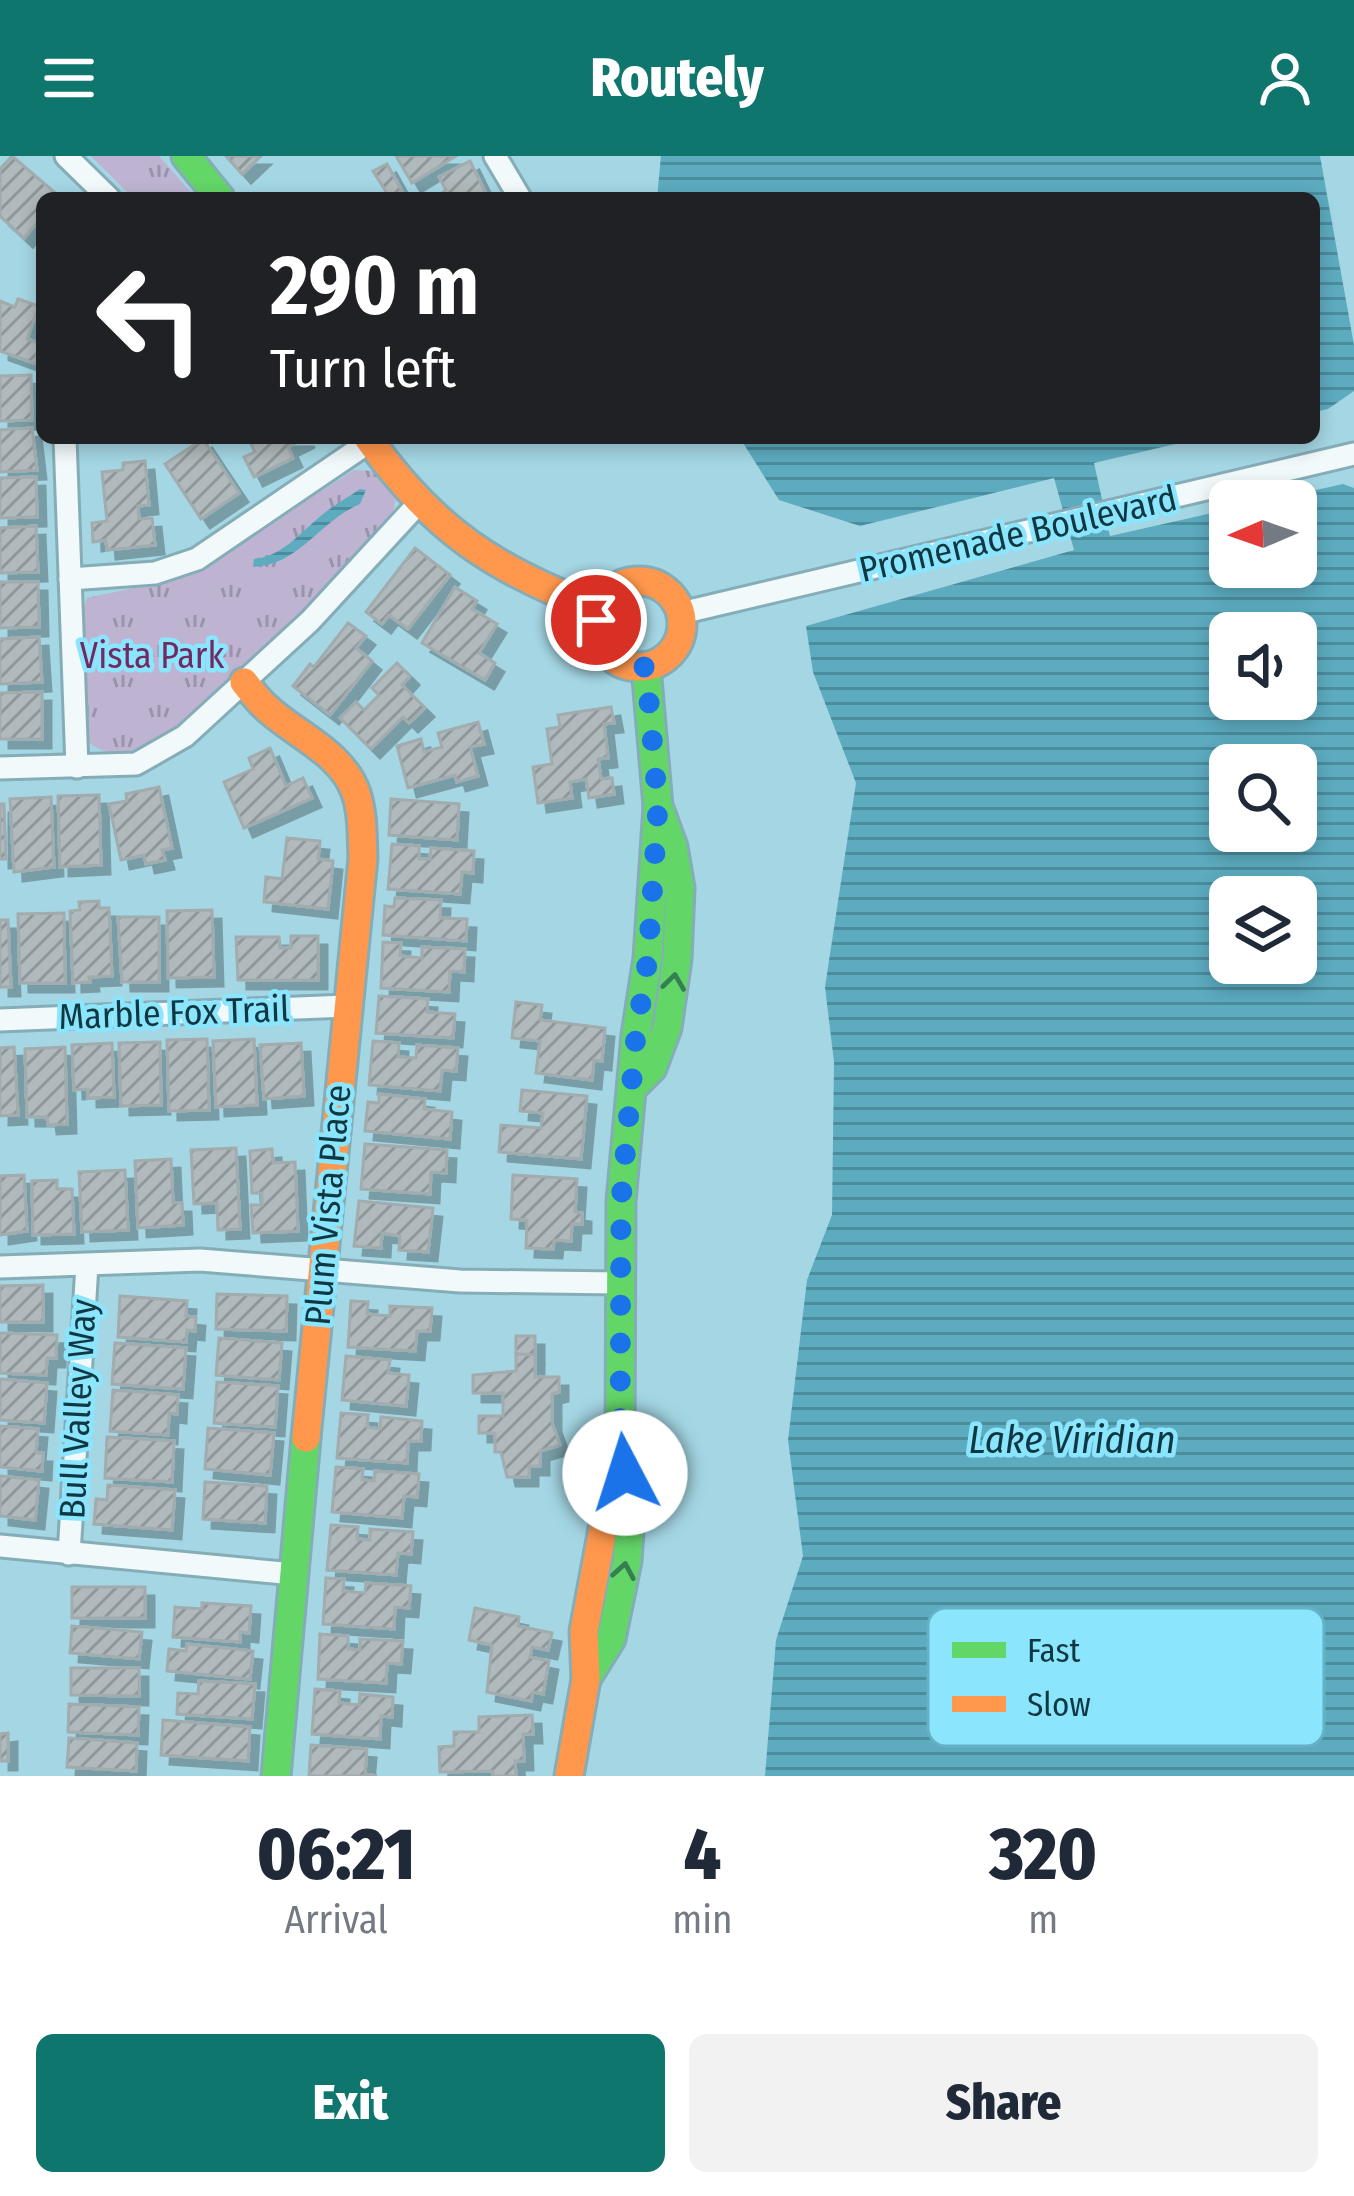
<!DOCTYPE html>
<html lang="en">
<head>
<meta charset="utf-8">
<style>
  body { margin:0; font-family:"Fira Sans Condensed",sans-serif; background:#f2f2f3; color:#1f2937; height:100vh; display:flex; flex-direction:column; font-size:45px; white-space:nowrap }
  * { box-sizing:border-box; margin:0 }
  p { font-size:39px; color:#747a83 }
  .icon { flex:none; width:66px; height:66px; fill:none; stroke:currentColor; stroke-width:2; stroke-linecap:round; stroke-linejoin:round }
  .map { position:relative; height:1620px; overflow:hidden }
  .side { display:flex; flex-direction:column; background:#fff; flex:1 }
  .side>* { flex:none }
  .guide { position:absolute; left:36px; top:36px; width:1284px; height:252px; border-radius:18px; box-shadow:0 6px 18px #0003; background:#202124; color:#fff; overflow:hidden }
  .needle { width:78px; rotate:268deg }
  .fabs { position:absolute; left:1209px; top:324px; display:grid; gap:24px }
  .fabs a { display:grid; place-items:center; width:108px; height:108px; border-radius:18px; background:#fff; box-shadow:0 6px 18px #0003; font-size:60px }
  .pin { position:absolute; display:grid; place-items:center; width:102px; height:102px; color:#fff; margin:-51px; border:6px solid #fff; border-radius:50%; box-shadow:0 3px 12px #0007 }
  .me { position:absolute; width:132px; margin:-66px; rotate:355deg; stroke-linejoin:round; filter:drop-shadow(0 0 9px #0008) }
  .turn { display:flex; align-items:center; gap:42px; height:252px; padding:0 36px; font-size:54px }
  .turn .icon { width:156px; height:156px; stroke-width:2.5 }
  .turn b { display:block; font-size:84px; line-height:102px }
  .eta { display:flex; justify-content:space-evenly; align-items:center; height:204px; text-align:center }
  .eta b { font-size:72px; font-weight:800; line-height:84px }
  .primary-button { display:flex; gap:24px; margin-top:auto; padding:24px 36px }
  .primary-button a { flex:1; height:138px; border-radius:18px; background:#0f766e; color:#fff; font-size:48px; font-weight:800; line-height:138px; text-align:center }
  .primary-button a+a { background:#f2f2f3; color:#1f2937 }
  header { display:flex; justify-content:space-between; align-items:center; height:156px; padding:0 36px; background:#0f766e; color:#fff; font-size:54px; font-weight:800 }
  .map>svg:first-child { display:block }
  .grass { fill:url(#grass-tufts) }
  .water { fill:url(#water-rules); fill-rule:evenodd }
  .building { fill:url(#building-hatch); stroke:#a2abad; stroke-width:3; filter:url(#shadow) }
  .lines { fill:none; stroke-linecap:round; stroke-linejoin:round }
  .street-casing { stroke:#85adb7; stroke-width:27 }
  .fast-casing { stroke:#85adb7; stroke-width:33 }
  .slow-casing { stroke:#85adb7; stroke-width:33 }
  .street { stroke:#f1f9fb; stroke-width:21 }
  .fast { stroke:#63d668; stroke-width:27 }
  .slow { stroke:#ff974d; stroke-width:27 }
  .oneway { stroke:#357f53 }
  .route { stroke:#1a73e8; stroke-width:21; stroke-dasharray:0 37.8 }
  .labels { text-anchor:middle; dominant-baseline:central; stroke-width:9; stroke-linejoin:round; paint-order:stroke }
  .street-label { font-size:36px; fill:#103842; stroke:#8ae5fd }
  .park-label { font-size:36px; fill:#712a62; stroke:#8ae5fd }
  .water-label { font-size:39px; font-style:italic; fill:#0d3842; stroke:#8ae5fd }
  .key { fill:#8ae5fd; stroke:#65b1c5; stroke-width:3 }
  .key-label { font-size:33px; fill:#103842 }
</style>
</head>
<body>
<header><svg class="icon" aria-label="menu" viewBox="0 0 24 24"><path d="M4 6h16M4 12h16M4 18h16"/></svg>Routely<svg class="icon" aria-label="person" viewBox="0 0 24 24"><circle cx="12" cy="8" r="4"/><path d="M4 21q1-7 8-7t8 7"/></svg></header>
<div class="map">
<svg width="1354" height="1620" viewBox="0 0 1354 1620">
  <defs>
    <pattern id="grass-tufts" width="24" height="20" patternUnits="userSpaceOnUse" patternTransform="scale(3)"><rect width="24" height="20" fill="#beb4d2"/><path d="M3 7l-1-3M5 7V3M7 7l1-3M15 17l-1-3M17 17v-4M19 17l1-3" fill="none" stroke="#9993ac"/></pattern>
    <pattern id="water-rules" width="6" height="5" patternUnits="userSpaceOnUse" patternTransform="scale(3)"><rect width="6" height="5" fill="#5cabbf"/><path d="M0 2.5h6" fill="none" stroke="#4b8c9d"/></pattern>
    <pattern id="building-hatch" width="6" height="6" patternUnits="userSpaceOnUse" patternTransform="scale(3)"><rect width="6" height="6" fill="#b0b9bb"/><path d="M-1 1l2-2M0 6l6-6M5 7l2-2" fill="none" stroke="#8e979a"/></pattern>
    <filter id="shadow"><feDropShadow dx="9" dy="9" stdDeviation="0" flood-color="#0004"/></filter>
  </defs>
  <rect width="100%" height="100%" fill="#a4d6e3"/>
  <g class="grass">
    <path d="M 91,0 L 159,0 L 196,42 L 133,42 Z"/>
    <path d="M 354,314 L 375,315 L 396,343 L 391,366 C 338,419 193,588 127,597 C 108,599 98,594 84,583 L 77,473 L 87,442 L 189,420 Z"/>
  </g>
  <g class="water">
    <path d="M 661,0 L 1320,0 L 1354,189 L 1354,235 L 1328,253 L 1314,256 L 1314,42 L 657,42 Z"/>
    <path d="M 740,282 L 1201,282 L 1094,307 L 1110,380 L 1230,353 L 1230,411 L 1296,411 L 1296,345 L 1267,345 L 1343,328 L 1354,332 L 1354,1620 L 765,1620 L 776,1484 L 803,1400 L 788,1284 L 807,1124 L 832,1059 L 834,906 L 825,831 L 856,627 L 813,516 L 806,470 L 1074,394 L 1054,322 L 860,370 L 779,344 ZM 1230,477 L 1296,477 L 1296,543 L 1230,543 ZM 1230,609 L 1296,609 L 1296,675 L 1230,675 ZM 1230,741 L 1296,741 L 1296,807 L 1230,807 Z"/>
    <path d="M 360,333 L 366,334 L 360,348 C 320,365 299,409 253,411 L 254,403 C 285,400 304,372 327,355 C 337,347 349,341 360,333 Z"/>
  </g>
  <g class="building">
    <path d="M 12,0 L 60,41 L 42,42 L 42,61 L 24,82 L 0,60 L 0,13 Z"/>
    <path d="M 226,0 L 261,0 L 242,18 Z"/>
    <path d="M 396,0 L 456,0 L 412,27 Z"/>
    <path d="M 470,5 L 488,42 L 436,42 L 446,34 L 439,21 Z"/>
    <path d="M 387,8 L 402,35 L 390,42 L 373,15 Z"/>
    <path d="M 18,143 L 39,150 L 27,183 L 41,188 L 34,207 L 0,195 L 0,145 L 15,151 Z"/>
    <path d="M 31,219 L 32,264 L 0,265 L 0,220 Z"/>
    <path d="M 32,272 L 37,314 L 0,316 L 0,274 Z"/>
    <path d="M 248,282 L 306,282 L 288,291 L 293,302 L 254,321 L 244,301 L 255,296 Z"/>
    <path d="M 203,283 L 239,337 L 201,363 L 165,308 Z"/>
    <path d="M 145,305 L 149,349 L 138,350 L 139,363 L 152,362 L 155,389 L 107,394 L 106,384 L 93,386 L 92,367 L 107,365 L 102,316 L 123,314 L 123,307 Z"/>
    <path d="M 36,321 L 37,361 L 0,362 L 0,322 Z"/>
    <path d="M 36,370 L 38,416 L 0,417 L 0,372 Z"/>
    <path d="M 415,392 L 450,419 L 408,473 L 389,459 L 382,468 L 366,456 Z"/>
    <path d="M 0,426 L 38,426 L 39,471 L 0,472 Z"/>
    <path d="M 455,431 L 477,445 L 472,453 L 497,468 L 479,497 L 495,507 L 485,524 L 422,487 Z"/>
    <path d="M 348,467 L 366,480 L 356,492 L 372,505 L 330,559 L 293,530 L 310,508 L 314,511 Z"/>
    <path d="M 39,481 L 42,526 L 0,528 L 0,483 Z"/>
    <path d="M 397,507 L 410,520 L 402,529 L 425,552 L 409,567 L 403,561 L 371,593 L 340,562 L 356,546 L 364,554 L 379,539 L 372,532 Z"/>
    <path d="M 42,536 L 42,583 L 0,583 L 0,537 Z"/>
    <path d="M 611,551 L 614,567 L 604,568 L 608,602 L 598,603 L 601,623 L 612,622 L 614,638 L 589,642 L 586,623 L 570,626 L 572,642 L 538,647 L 533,611 L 552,608 L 547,573 L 560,571 L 558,559 Z"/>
    <path d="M 478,566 L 484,588 L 470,591 L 478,620 L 457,626 L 455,619 L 408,632 L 397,590 L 421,583 L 424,596 L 442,591 L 438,577 Z"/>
    <path d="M 270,592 L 286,630 L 303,622 L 312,642 L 244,672 L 224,626 L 253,613 L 249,602 Z"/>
    <path d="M 159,631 L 172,692 L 162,694 L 165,704 L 146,708 L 144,699 L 121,704 L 109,648 L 127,645 L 126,638 Z"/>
    <path d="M 99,639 L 101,709 L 60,711 L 58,640 Z"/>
    <path d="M 51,641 L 54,711 L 14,716 L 10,643 Z"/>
    <path d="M 391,643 L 459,648 L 457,684 L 389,679 Z"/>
    <path d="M 0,648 L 4,648 L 6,703 L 0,703 Z"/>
    <path d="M 287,682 L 320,685 L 318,703 L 333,705 L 328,753 L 264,746 L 266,721 L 282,723 Z"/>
    <path d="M 392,688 L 419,690 L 419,703 L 430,703 L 431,692 L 474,695 L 473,717 L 462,716 L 460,738 L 388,733 Z"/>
    <path d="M 395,742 L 441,744 L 440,762 L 467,763 L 466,785 L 383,779 L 385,750 L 394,751 Z"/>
    <path d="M 99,745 L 99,752 L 109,752 L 112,820 L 89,821 L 90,826 L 73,827 L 70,755 L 80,754 L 79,746 Z"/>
    <path d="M 212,754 L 214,821 L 168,822 L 167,755 Z"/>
    <path d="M 64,757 L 65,827 L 20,827 L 18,758 Z"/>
    <path d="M 118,761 L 159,761 L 159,826 L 122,826 Z"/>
    <path d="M 0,764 L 8,764 L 11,831 L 0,831 Z"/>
    <path d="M 291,780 L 318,780 L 318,824 L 238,824 L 236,781 L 279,781 L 280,792 L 291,792 Z"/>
    <path d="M 383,786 L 401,787 L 400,800 L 422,802 L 422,791 L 465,793 L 464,816 L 450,815 L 449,836 L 381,832 Z"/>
    <path d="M 379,840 L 428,843 L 427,856 L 455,858 L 453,882 L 376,877 Z"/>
    <path d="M 516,846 L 542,849 L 540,864 L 605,872 L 602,905 L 594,904 L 592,924 L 536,917 L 540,885 L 512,882 Z"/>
    <path d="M 207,883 L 209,954 L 169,955 L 167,884 Z"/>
    <path d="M 254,883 L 257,949 L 216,951 L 213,885 Z"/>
    <path d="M 373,885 L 399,887 L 398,901 L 416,902 L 417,889 L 458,892 L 456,915 L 442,914 L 440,935 L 369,929 Z"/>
    <path d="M 160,886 L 161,949 L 121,950 L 119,887 Z"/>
    <path d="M 112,887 L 114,941 L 88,942 L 88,933 L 74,934 L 72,889 Z"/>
    <path d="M 301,887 L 304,940 L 264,943 L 260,889 Z"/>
    <path d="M 14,891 L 18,959 L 0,960 L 0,892 Z"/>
    <path d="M 65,891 L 67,968 L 48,969 L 47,961 L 27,961 L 25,893 Z"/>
    <path d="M 522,934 L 587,940 L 581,1003 L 499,996 L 501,969 L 541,972 L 543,957 L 520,955 Z"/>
    <path d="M 379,938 L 425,943 L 424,953 L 452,956 L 450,983 L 365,975 L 368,946 L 379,947 Z"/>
    <path d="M 365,988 L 447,994 L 446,1017 L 431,1016 L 430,1038 L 361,1033 Z"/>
    <path d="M 236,992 L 240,1073 L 218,1074 L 217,1047 L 194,1048 L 191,994 Z"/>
    <path d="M 272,993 L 273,1007 L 295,1006 L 298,1075 L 253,1077 L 251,1049 L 262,1049 L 262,1037 L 252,1037 L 250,995 Z"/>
    <path d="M 171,1003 L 173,1047 L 182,1047 L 183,1069 L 138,1072 L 135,1005 Z"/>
    <path d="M 125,1014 L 128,1074 L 82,1076 L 79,1016 Z"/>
    <path d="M 24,1019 L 27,1075 L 0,1079 L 0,1020 Z"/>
    <path d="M 513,1019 L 577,1023 L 575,1056 L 582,1057 L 582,1068 L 572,1068 L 571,1085 L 554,1084 L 553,1093 L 526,1092 L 527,1064 L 511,1063 Z"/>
    <path d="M 57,1024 L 57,1033 L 72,1033 L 74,1078 L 33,1079 L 32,1025 Z"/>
    <path d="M 359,1045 L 433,1052 L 428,1096 L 399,1094 L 400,1080 L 382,1077 L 381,1092 L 354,1090 Z"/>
    <path d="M 43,1129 L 43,1166 L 0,1166 L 0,1130 Z"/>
    <path d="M 217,1138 L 287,1140 L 286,1175 L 216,1173 Z"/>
    <path d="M 120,1140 L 187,1145 L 186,1160 L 196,1161 L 195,1175 L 187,1174 L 186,1186 L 118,1181 Z"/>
    <path d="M 351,1145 L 368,1146 L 367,1158 L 390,1160 L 390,1150 L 432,1152 L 430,1175 L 417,1175 L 415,1195 L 348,1191 Z"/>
    <path d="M 0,1177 L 57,1179 L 56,1202 L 47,1202 L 46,1219 L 0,1217 Z"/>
    <path d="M 516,1180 L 535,1180 L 535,1199 L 516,1198 Z"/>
    <path d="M 219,1182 L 282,1187 L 279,1224 L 216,1219 Z"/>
    <path d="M 115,1187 L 186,1192 L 183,1233 L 112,1228 Z"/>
    <path d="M 516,1198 L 535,1199 L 535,1221 L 559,1221 L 559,1236 L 552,1238 L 552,1267 L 560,1289 L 540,1295 L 540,1310 L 529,1310 L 529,1321 L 507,1321 L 501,1296 L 495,1296 L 495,1277 L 479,1277 L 479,1260 L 503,1260 L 503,1237 L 473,1237 L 473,1219 L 516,1215 Z"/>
    <path d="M 346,1200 L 390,1204 L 388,1217 L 409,1219 L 406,1250 L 342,1244 Z"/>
    <path d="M 0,1223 L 47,1227 L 44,1267 L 0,1264 Z"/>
    <path d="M 217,1226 L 278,1230 L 275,1271 L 214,1267 Z"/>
    <path d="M 113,1234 L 178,1239 L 177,1258 L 169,1257 L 168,1279 L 110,1275 Z"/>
    <path d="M 341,1257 L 368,1259 L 367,1271 L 380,1273 L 381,1261 L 422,1265 L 421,1285 L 408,1285 L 407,1307 L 337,1302 Z"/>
    <path d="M 0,1270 L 38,1273 L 36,1297 L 43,1297 L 42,1315 L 0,1311 Z"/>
    <path d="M 208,1272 L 274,1277 L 270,1319 L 205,1313 Z"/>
    <path d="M 107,1281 L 174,1285 L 172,1326 L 105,1322 Z"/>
    <path d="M 336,1311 L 363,1313 L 362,1324 L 374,1325 L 375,1315 L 419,1318 L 417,1341 L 404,1340 L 402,1362 L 332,1356 Z"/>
    <path d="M 0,1320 L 39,1324 L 35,1364 L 0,1360 Z"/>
    <path d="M 205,1326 L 267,1330 L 265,1367 L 203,1363 Z"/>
    <path d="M 108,1329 L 175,1334 L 172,1374 L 94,1368 L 96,1343 L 107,1344 Z"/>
    <path d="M 331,1369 L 358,1371 L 357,1383 L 370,1384 L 370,1373 L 413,1376 L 411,1398 L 398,1397 L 396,1419 L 327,1414 Z"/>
    <path d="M 326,1422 L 344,1423 L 343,1435 L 365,1437 L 366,1427 L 411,1430 L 409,1452 L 395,1451 L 394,1473 L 323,1468 Z"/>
    <rect x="72" y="1431" width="73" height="31"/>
    <path d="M 202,1447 L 251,1450 L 249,1477 L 240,1476 L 240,1486 L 173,1481 L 175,1451 L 202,1453 Z"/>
    <path d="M 475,1452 L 519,1461 L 518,1470 L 552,1477 L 548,1494 L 532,1491 L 530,1501 L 549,1505 L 543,1538 L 533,1536 L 531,1545 L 487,1536 L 492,1489 L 469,1484 Z"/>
    <path d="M 72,1470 L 142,1476 L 139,1503 L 70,1497 Z"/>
    <path d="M 320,1478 L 348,1480 L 348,1493 L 360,1494 L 360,1483 L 403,1485 L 401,1508 L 387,1507 L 386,1527 L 318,1523 Z"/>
    <path d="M 187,1488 L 253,1495 L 250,1523 L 167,1515 L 169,1493 L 186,1495 Z"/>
    <path d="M 71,1512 L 139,1512 L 139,1540 L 71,1539 Z"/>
    <path d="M 199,1525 L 255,1528 L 252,1563 L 177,1558 L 178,1537 L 198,1538 Z"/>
    <path d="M 315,1533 L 340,1535 L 339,1547 L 359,1549 L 360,1538 L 393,1541 L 392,1561 L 381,1560 L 380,1583 L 312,1578 Z"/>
    <path d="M 69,1548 L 139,1551 L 138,1579 L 68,1576 Z"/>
    <path d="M 532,1559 L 533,1578 L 523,1578 L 524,1605 L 515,1605 L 516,1620 L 493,1620 L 493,1615 L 440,1616 L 439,1591 L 454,1590 L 454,1576 L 479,1576 L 479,1561 Z"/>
    <path d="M 163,1564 L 250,1571 L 248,1605 L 161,1599 Z"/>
    <path d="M 8,1577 L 8,1605 L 0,1605 L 0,1578 Z"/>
    <path d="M 69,1582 L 137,1587 L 136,1615 L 67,1611 Z"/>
    <path d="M 311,1589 L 367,1593 L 365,1618 L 377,1620 L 309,1620 Z"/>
  </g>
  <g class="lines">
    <defs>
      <g id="street">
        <path d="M 66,0 L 109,42"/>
        <path d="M 495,0 L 520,42"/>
        <path d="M 65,282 L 77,611"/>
        <path d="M 70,423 L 155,417 L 197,403 L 375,282"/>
        <path d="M 681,457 L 1354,298"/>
        <path d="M 0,612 L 136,608 L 185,580 L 310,465 L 417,349"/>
        <path d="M 0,864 L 347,850"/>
        <path d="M 0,1111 L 200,1104 L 460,1125 L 619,1127"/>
        <path d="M 0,1390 L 294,1418"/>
        <path d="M 69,1398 L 87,1109"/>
      </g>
      <g id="fast">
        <path d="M 186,0 L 220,42"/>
        <path d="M 632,932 L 652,912 L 667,872 L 677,803 L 680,732 L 673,691 L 658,650 L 646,511"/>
        <path d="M 586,1523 L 611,1483 L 627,1405 L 631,1349 L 620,1285 L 621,1045 L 636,879 L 648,802 L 658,650"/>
        <path d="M 276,1620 L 306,1282"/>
      </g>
      <g id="slow">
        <path d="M 368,282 C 432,373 495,415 599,453"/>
        <circle cx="639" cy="468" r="43"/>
        <path d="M 244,526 C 252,536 259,546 269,554 C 298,580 342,597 356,637 C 363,658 362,680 363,702 L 306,1282"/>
        <path d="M 569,1620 L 586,1523 L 584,1475 L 616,1303"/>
      </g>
    </defs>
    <use href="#street" class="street-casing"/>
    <use href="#fast" class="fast-casing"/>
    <use href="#slow" class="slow-casing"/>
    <use href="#street" class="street"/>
    <use href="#fast" class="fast"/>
    <use href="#slow" class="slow"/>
  </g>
  <defs><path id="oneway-chevron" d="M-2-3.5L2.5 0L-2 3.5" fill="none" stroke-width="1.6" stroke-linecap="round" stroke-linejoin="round" transform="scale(3)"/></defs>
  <g class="oneway">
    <use href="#oneway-chevron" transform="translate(674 826) rotate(-82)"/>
    <use href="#oneway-chevron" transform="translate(624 1415) rotate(-80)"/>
  </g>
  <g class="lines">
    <path class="route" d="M 596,464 C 597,494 615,511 646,511 L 658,650 L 648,802 L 636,879 L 621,1045 L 620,1285 L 625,1317"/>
  </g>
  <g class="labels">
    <g class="street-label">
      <text transform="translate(1018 378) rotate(-13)">Promenade Boulevard</text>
      <text transform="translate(174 857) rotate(-2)">Marble Fox Trail</text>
      <text transform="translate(328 1049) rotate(-85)">Plum Vista Place</text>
      <text transform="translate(78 1253) rotate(-87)">Bull Valley Way</text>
    </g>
    <g class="park-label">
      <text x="152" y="500">Vista Park</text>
    </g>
    <g class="water-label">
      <text x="1072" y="1284">Lake Viridian</text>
    </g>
  </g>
  <rect x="928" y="1452" width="396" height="138" rx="18" class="key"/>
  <rect x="952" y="1486" width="54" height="16" fill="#63d668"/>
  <rect x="952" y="1540" width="54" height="16" fill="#ff974d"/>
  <g class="key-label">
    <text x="1027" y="1506">Fast</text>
    <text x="1027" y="1560">Slow</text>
  </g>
</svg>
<div class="fabs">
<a><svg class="needle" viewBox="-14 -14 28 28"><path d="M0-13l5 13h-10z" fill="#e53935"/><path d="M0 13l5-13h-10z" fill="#747a83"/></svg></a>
<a><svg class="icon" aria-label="sound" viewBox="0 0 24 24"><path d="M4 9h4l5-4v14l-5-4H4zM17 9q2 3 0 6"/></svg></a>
<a><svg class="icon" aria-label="search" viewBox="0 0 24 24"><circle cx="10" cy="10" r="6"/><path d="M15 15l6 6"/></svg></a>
<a><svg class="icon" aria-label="layers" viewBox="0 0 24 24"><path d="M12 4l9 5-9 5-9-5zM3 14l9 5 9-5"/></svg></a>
</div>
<div class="pin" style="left:596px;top:464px;background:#d93025"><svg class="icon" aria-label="arrive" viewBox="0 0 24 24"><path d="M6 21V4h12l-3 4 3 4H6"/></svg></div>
<svg class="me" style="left:625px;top:1317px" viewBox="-20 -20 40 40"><circle r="19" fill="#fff"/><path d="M0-13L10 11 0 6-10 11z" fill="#1a73e8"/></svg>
<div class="guide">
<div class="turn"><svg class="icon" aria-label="left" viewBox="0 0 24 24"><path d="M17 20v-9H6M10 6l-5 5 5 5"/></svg><div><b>290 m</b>Turn left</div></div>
</div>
</div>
<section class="side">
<div class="eta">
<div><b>06:21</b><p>Arrival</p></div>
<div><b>4</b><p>min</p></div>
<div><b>320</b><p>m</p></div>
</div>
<div class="primary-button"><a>Exit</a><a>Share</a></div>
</section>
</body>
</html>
